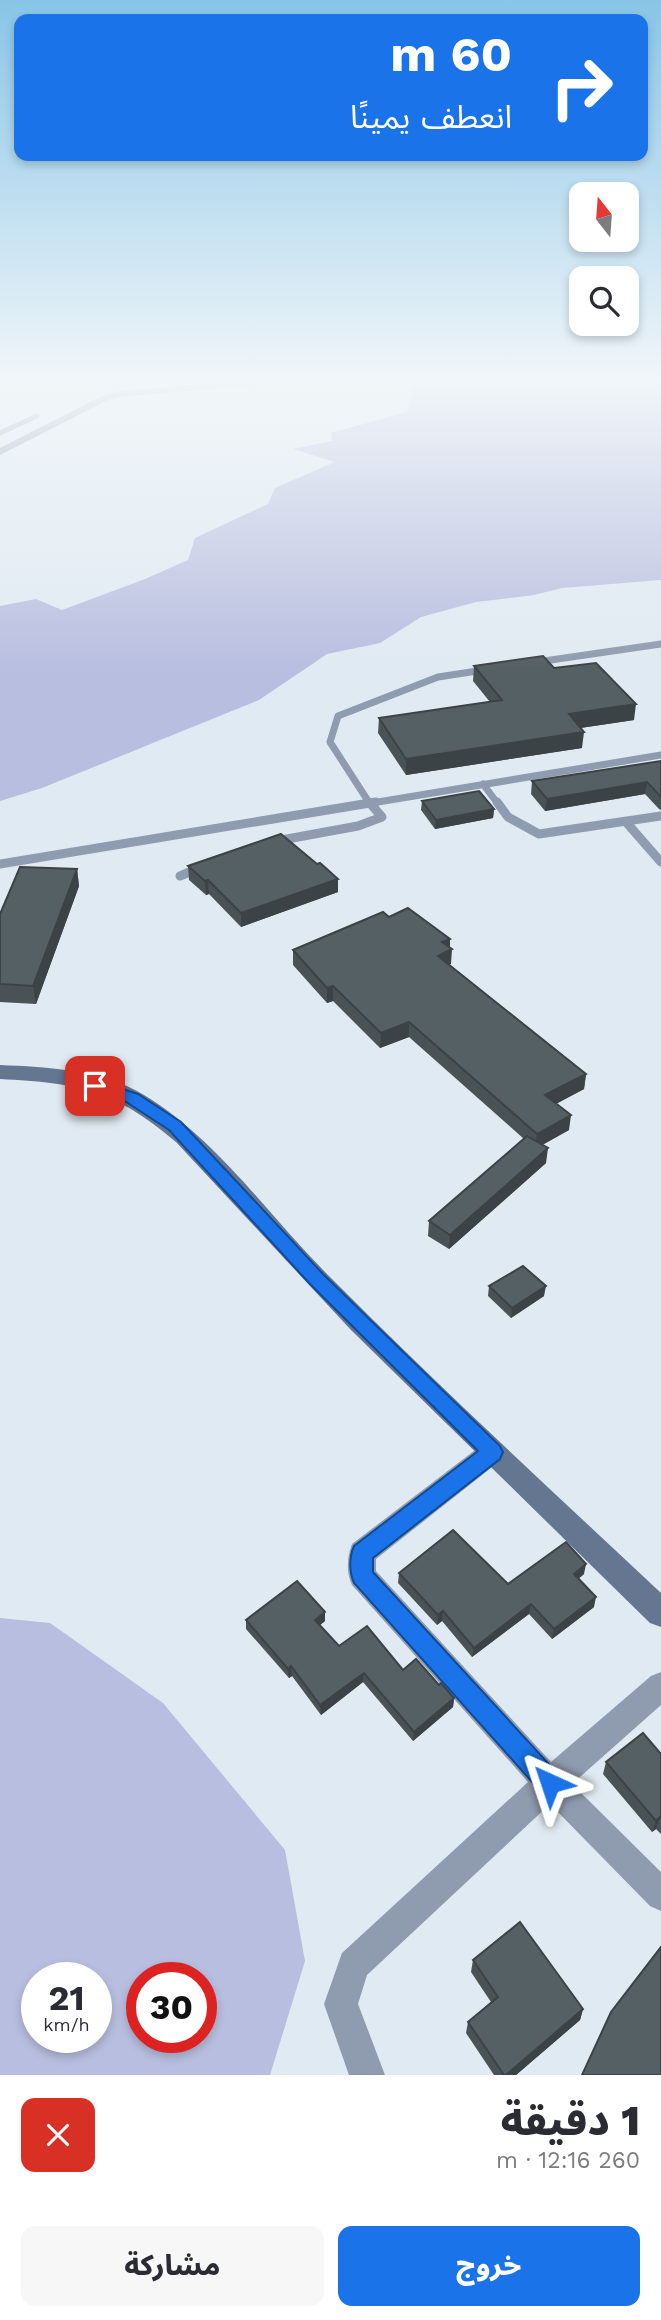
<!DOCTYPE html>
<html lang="ar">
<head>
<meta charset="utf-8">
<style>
  body { margin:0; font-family:"Work Sans","Noto Sans Arabic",sans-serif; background:#f7f7f7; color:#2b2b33; direction:rtl; height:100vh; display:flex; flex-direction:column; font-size:26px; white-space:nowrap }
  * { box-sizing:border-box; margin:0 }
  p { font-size:23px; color:#7c7c81 }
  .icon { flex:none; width:38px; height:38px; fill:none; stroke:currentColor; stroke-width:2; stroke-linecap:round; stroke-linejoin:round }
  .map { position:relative; height:2075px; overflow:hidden; direction:ltr }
  .side { display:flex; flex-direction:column; background:#fff; flex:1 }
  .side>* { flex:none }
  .hud { position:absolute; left:14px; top:14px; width:634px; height:147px; border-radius:14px; box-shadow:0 4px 10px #0003; direction:rtl; background:#1a73e8; color:#fff; overflow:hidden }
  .needle { width:46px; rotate:343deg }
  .fabs { position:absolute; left:569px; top:182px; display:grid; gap:14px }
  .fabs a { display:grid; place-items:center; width:70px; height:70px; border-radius:14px; background:#fff; box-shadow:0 4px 10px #0003; font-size:35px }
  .speed { position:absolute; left:21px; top:1962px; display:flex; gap:14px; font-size:35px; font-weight:700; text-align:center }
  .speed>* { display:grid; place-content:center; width:91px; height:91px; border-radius:50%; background:#fff; box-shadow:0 4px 10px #0003; line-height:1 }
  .speed small { font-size:18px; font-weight:400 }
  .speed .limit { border:10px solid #d22; background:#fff; color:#111 }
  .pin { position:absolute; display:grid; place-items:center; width:60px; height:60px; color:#fff; margin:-30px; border-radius:14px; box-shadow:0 4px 10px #0006 }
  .me { position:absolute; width:77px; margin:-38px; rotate:318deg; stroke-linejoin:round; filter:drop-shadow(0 0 5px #0008) }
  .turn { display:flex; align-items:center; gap:24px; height:147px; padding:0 21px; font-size:32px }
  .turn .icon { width:91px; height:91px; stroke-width:2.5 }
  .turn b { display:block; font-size:49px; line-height:60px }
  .round { display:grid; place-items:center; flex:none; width:74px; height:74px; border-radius:14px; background:#f7f7f7 }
  .overview { display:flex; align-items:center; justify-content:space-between; height:119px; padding:0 21px }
  h1 { font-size:42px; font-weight:800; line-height:52px }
  .cta { display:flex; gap:14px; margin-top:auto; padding:14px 21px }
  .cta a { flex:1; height:80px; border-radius:14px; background:#1a73e8; color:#fff; font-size:28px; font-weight:800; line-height:80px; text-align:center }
  .cta a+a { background:#f7f7f7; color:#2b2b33 }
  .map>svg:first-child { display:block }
  .green { fill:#b8bedf; fill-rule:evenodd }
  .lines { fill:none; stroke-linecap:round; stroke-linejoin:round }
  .lane-far2 { stroke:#8f9bae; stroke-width:5 }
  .lane-far1 { stroke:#8f9bae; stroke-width:7 }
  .lane { stroke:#8f9bae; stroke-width:9 }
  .street { fill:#8f9bae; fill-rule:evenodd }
  .secondary { fill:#657691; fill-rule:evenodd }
  .wall { fill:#495356 }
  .shaded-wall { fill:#3c4346 }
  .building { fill:#556064; stroke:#3c4346; stroke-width:2 }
  .route { fill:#1a73e8; stroke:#114b97; stroke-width:2 }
</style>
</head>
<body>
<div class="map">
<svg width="661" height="2075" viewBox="0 0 661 2075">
  <rect width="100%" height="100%" fill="#e0eaf2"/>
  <g class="green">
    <path d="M 407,378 L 661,378 L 661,580 L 562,588 L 534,595 L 476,602 L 421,617 L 380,643 L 327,654 L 259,700 L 42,788 L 0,801 L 0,606 L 36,599 L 62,610 L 145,579 L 188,560 L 195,538 L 268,504 L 275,488 L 335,462 L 293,449 L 332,441 L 331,433 L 407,412 L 415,382 Z"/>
    <path d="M 0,1618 L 50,1623 L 163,1703 L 285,1850 L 305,1961 L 270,2075 L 0,2075 ZM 37,1978 L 96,1978 L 96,2037 L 37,2037 ZM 142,1978 L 201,1978 L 201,2037 L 142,2037 Z"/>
  </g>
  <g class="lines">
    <path class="lane-far2" d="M 0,433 L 37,416"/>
    <g class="lane-far1">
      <path d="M 537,662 L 661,644"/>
      <path d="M 483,784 L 498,804"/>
      <path d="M 366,804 L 661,755"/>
      <path d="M 370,804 L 330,742 L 338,716 L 438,677 L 484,670"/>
    </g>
    <g class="lane">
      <path d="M 497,802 L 508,817 L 539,834 L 661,816"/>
      <path d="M 626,822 L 661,862"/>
      <path d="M 276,841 L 358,826 L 382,817 L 369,802"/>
      <path d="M 0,864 L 376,802"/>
      <path d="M 180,876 L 199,868"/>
    </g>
    <g class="street">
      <path d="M 274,378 L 283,380 L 278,383 L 120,397 L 108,400 L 0,455 L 0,448 L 102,396 L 120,391 Z"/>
      <path d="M 492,1441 L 501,1444 L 505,1452 L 501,1460 L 376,1559 L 376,1571 L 551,1762 L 651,1676 L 661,1672 L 661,1705 L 572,1784 L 661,1872 L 661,1911 L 650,1906 L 550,1804 L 367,1975 L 358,2004 L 385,2075 L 349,2075 L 324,2004 L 342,1953 L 528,1782 L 352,1585 C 346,1572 347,1557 352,1544 L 483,1444 Z"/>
    </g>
    <path class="secondary" d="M 0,1065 C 47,1067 103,1070 144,1095 C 218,1140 268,1215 328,1275 C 436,1384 549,1488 661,1593 L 661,1627 L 650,1623 L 351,1330 L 176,1142 C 115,1090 79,1083 0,1079 Z"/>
  </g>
  <g class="wall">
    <path d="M 474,666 L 554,668 L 634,720 L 580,728 L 582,748 L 406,775 L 378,733 L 379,718 L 490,702 L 473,681 Z"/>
    <path d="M 661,761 L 661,810 L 659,809 L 645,794 L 545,811 L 531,794 L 532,781 Z"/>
    <path d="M 422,801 L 494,809 L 493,818 L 435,829 L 421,810 Z"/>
    <path d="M 317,864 L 338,879 L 338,892 L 241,927 L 209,894 L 206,895 L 189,880 L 188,866 Z"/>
    <path d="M 77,869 L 79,886 L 36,1004 L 0,1002 L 0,914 Z"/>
    <path d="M 389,917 L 450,948 L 451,964 L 449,964 L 586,1074 L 584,1089 L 556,1104 L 569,1130 L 542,1145 L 546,1163 L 449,1249 L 428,1236 L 429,1221 L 524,1139 L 409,1037 L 380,1048 L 333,1001 L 327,1003 L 293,965 L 293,950 Z"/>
    <path d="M 489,1286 L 544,1296 L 511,1318 L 488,1296 Z"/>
    <path d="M 399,1573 L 508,1584 L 584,1574 L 578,1579 L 594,1607 L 552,1639 L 529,1614 L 472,1657 L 442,1621 L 437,1625 L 398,1583 Z"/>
    <path d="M 246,1620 L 325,1621 L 320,1625 L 339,1646 L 403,1670 L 439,1685 L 454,1698 L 453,1707 L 413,1741 L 363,1682 L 321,1715 L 292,1676 L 289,1678 L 246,1629 Z"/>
    <path d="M 661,1754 L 661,1834 L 656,1829 L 652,1832 L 603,1774 L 606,1762 Z"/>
    <path d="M 473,1960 L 583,2009 L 580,2020 L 516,2075 L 494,2075 L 466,2033 L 468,2022 L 491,2002 L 471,1972 Z"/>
  </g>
  <g class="shaded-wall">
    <path d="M 636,704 L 634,720 L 567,730 L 569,714 Z"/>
    <path d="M 584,732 L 582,748 L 406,775 L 406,759 Z"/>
    <path d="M 647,782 L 645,794 L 545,811 L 547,799 Z"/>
    <path d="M 494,809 L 493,818 L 435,829 L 436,820 Z"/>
    <path d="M 77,869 L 79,886 L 36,1004 L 33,986 Z"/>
    <path d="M 338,879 L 338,892 L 241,927 L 241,913 Z"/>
    <path d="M 208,880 L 209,894 L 206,895 L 205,881 Z"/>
    <path d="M 450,939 L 450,950 L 452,949 L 451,964 L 437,970 L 438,956 L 442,942 Z"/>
    <path d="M 333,986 L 333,1001 L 327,1003 L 327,988 Z"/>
    <path d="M 409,1022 L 409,1037 L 380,1048 L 381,1033 Z"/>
    <path d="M 586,1074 L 584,1089 L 544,1110 L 545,1095 Z"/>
    <path d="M 571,1115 L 569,1130 L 535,1149 L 537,1134 Z"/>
    <path d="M 548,1148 L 546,1163 L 449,1249 L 450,1235 Z"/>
    <path d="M 546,1286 L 544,1296 L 511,1318 L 512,1308 Z"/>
    <path d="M 586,1564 L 584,1574 L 572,1584 L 574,1574 Z"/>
    <path d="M 596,1597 L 594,1607 L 552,1639 L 554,1629 Z"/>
    <path d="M 531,1604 L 529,1614 L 472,1657 L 474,1648 Z"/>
    <path d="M 443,1611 L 442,1621 L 437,1625 L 438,1615 Z"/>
    <path d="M 325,1612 L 325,1621 L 315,1629 L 315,1620 Z"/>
    <path d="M 291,1666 L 292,1676 L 289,1678 L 288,1669 Z"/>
    <path d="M 364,1673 L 363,1682 L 321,1715 L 320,1705 Z"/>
    <path d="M 454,1698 L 453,1707 L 413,1741 L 414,1732 Z"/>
    <path d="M 660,1817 L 656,1829 L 652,1832 L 656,1821 Z"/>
    <path d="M 583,2009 L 580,2020 L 516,2075 L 506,2075 Z"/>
  </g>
  <g class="building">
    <path d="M 543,656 L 554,668 L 596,663 L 636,704 L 569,714 L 584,732 L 406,759 L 379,718 L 502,700 L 474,666 Z"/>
    <path d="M 661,761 L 661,797 L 647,782 L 547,799 L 532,781 Z"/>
    <path d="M 479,791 L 494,809 L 436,820 L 422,801 Z"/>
    <path d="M 281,834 L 317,864 L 320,863 L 338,879 L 241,913 L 208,880 L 205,881 L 188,866 Z"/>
    <path d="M 20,867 L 77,869 L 33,986 L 0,984 L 0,914 Z"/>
    <path d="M 408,908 L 450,939 L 442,942 L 452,949 L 438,956 L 586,1074 L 545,1095 L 571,1115 L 537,1134 L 409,1022 L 381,1033 L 333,986 L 327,988 L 293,950 L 383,912 L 389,917 Z"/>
    <path d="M 527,1136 L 548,1148 L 450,1235 L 429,1221 Z"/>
    <path d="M 523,1266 L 546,1286 L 512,1308 L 489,1286 Z"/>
    <path d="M 453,1530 L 508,1584 L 566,1542 L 586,1564 L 574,1574 L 596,1597 L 554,1629 L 531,1604 L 474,1648 L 443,1611 L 438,1615 L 399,1573 Z"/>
    <path d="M 297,1581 L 325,1612 L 315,1620 L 339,1646 L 367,1626 L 403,1670 L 416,1659 L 439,1685 L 441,1683 L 454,1698 L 414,1732 L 364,1673 L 320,1705 L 291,1666 L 288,1669 L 246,1620 Z"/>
    <path d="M 643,1733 L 661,1754 L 661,1819 L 660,1817 L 656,1821 L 606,1762 Z"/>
    <path d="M 520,1922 L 583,2009 L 506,2075 L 504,2075 L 468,2022 L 498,1997 L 473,1960 Z"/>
    <path d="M 661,1947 L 661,2075 L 582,2075 L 611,2012 Z"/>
  </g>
  <linearGradient id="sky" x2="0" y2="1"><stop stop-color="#88c5e7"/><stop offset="0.57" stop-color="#f1f6f9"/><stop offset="1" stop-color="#f1f6f9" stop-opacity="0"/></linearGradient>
  <rect width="661" height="668" fill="url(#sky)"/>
  <path class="route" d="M 95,1080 L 138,1094 L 181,1122 L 323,1274 L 500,1446 L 503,1452 L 500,1459 L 373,1558 L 373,1572 L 558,1774 L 562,1783 L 558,1792 L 550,1795 L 541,1792 L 354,1583 C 349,1572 349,1557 354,1546 L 478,1451 L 310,1284 L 169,1130 L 126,1102 L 89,1090 L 87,1086 L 89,1082 Z"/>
</svg>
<div class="fabs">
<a><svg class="needle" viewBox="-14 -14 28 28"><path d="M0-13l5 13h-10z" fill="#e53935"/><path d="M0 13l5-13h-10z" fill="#7c7c81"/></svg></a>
<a><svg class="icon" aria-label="search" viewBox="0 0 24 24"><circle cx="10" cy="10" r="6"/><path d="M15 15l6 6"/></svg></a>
</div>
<div class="speed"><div>21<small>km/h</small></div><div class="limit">30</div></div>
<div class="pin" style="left:95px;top:1086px;background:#d93025"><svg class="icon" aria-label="arrive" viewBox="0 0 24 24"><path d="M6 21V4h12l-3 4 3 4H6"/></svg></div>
<svg class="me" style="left:550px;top:1783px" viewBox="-20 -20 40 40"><path d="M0-17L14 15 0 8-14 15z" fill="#1a73e8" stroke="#fff" stroke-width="4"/></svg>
<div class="hud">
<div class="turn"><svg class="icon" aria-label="right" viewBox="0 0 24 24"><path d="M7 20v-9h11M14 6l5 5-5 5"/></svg><div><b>60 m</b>انعطف يمينًا</div></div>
</div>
</div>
<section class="side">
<div class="overview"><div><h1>1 دقيقة</h1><p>260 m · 12:16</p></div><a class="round" style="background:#d93025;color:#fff"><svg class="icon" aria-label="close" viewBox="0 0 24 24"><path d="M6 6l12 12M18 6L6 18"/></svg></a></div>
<div class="cta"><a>خروج</a><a>مشاركة</a></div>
</section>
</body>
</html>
